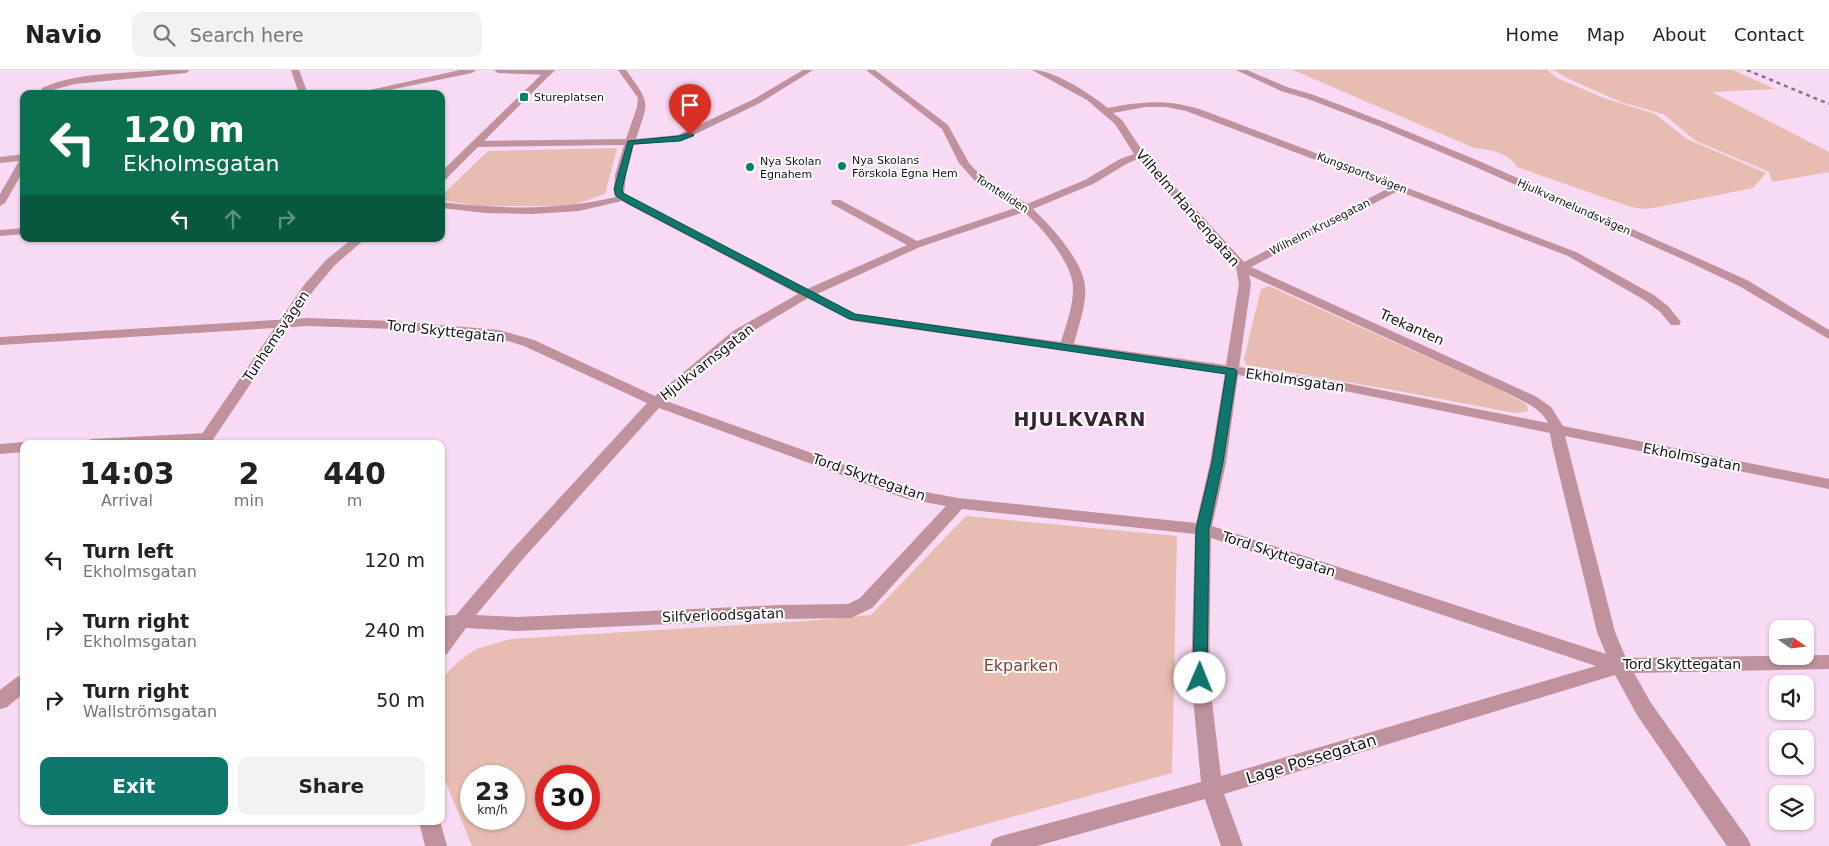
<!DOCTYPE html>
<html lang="en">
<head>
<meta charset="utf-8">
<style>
  body { margin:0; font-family:"DejaVu Sans",sans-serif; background:#f2f2f2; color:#222; height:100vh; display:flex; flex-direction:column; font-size:19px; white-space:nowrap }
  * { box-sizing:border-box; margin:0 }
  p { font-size:16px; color:#767676 }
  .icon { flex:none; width:28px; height:28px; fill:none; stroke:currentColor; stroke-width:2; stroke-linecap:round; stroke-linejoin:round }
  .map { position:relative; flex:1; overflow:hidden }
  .panel { position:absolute; left:20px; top:370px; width:425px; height:385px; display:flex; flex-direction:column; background:#fff; border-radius:10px; box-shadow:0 1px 4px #0004 }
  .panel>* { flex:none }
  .top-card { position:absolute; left:20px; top:20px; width:425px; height:152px; border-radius:10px; box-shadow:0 1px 4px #0004; background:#0b6e4f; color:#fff; overflow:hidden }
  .needle { width:32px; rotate:104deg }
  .tools { position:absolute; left:1769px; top:550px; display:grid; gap:10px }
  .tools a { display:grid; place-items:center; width:45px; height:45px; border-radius:10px; background:#fff; box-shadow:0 1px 4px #0004; font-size:25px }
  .speed { position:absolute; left:460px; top:695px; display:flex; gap:10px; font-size:25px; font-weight:700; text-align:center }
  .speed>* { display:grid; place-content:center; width:65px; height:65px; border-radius:50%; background:#fff; box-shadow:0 1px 4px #0004; line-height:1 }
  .speed small { font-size:12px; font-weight:400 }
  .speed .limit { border:8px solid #d22; background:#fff; color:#111 }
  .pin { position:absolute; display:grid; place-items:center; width:42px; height:42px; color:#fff; margin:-51px -21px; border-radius:50% 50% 50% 0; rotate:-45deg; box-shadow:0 0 5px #0007 }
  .pin .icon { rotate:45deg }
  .me { position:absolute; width:55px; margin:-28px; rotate:1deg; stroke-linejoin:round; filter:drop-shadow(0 0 4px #0008) }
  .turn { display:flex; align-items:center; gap:18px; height:105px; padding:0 20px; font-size:22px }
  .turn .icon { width:65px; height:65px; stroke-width:2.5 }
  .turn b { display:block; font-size:35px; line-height:42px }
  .lanes { display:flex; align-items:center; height:48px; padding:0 20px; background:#0003; justify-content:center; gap:25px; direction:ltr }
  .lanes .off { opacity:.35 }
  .eta { display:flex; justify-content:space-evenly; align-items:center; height:85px; text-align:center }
  .eta b { font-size:30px; font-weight:600; line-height:35px }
  .action { display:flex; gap:10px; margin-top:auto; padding:10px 20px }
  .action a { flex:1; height:58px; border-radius:10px; background:#0f766e; color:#fff; font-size:20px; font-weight:600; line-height:58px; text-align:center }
  .action a+a { background:#f2f2f2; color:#222 }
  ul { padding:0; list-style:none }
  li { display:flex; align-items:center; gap:15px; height:70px; padding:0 20px }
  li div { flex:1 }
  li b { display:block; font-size:19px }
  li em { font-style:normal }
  header { display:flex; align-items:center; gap:30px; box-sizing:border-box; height:70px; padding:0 25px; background:#fff; border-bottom:1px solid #e0e0e0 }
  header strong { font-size:24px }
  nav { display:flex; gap:28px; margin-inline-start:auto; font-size:18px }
  .search { width:350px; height:45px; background:#f2f2f2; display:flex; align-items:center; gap:12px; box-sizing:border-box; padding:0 18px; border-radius:10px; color:#767676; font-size:19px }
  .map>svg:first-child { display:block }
  .green { fill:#e7bcb1; fill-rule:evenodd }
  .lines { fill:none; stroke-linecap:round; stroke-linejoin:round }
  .minor { fill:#c0929d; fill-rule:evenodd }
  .tertiary { fill:#c0929d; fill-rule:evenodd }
  .rail { stroke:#857182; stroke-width:2.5; stroke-dasharray:4 4; stroke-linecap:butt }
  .route { fill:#0f766e; stroke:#0a4d48 }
  .poi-dot { fill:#008466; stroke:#fff; stroke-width:2 }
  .labels { text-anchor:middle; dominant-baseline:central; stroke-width:4; stroke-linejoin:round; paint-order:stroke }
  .far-poi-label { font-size:11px; fill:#1a1019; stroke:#fff; text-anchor:start }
  .far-street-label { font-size:11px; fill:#1a1019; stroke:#fff }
  .street-label { font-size:14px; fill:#1a1019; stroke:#fff }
  .near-park-label { font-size:16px; fill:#82402f; stroke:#fff }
  .near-street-label { font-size:16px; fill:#1a1019; stroke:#fff }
  .district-label { font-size:19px; font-weight:bold; letter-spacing:1px; fill:#392236; stroke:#fff }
</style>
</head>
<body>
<header>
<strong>Navio</strong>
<div class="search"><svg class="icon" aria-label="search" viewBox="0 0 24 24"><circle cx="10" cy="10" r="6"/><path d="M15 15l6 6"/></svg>Search here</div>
<nav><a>Home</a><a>Map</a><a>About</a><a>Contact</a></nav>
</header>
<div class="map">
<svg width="1829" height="776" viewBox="0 0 1829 776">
  <rect width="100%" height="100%" fill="#f9daf4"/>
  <g class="green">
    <path d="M 1293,0 L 1547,0 L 1557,8 L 1604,28 L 1655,44 L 1687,69 L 1766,103 L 1753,118 L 1653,138 L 1644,139 L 1631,137 L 1517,97 C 1509,83 1489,79 1474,78 Z"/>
    <path d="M 1553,0 L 1733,0 L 1775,19 L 1712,22 L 1829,82 L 1829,102 L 1772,112 L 1769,102 L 1696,71 L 1663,44 L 1621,32 L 1569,9 Z"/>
    <path d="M 617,78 L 605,124 L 570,136 L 479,136 L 441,130 L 441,126 L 488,81 Z"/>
    <path d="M 1269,216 L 1500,320 L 1526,334 L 1528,341 L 1516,343 L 1504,341 L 1388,319 L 1246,295 L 1244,289 L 1261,219 Z"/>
    <path d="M 966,446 L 1177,466 L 1172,703 L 906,776 L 472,776 L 441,701 L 441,609 L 458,592 L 476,579 L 511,569 L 806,551 L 871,545 ZM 471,706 L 514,706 L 514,749 L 471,749 ZM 546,706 L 589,706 L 589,749 L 546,749 Z"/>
  </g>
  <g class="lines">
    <g class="minor">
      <path d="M 160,0 L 190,0 L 186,3 L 75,14 L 49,21 L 48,24 L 40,24 L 42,18 C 77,2 122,4 160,0 Z"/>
      <path d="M 291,0 L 299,0 L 308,24 L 299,24 Z"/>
      <path d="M 460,0 L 476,0 L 472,3 L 370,24 L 352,24 Z"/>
      <path d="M 494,0 L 551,0 L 553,2 L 549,5 L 498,3 Z"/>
      <path d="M 618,0 L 626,0 C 651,35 649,29 636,69 L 678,65 L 754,29 L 803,0 L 813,0 L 760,33 L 683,70 L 634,75 L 626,105 L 624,123 L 634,130 L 807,219 L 907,175 L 832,134 L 831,132 L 832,130 L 840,130 L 917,171 L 1018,137 L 974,110 L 959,93 L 942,59 L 866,0 L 875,0 L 948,55 L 969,93 L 981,106 L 1027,134 L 1085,110 L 1120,89 L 1134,84 L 1115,54 L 1087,30 L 1032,0 C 1055,0 1090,24 1108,38 C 1145,31 1169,29 1205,41 L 1576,182 L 1654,225 L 1668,236 L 1681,252 L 1679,255 L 1671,255 L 1660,242 L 1646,231 L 1568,186 L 1398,121 L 1251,197 L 1537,327 L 1551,337 L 1563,356 L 1829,409 L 1829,419 L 1565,366 L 1615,562 L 1626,588 L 1829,585 L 1829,599 L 1634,603 L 1651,633 L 1748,769 L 1751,776 L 1727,776 L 1637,645 L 1615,605 L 1224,724 L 1243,776 L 1221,776 L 1205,729 L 1037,776 L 990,776 L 993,769 L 1001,766 L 1201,712 L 1191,607 L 1195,464 L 962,439 L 872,538 L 851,548 L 780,549 L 517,561 L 466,558 L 447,584 L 441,586 L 441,565 L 445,560 L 441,560 L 441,546 L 456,545 L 510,482 L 647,333 L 524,276 L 498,268 L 393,259 L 308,256 L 0,275 L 0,267 L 308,248 L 393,251 L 499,260 L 534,270 L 655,326 L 733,261 L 798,224 L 622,131 L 579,141 L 533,144 L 486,143 L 441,138 L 441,132 C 500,139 558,141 616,127 L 614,124 L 615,105 L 624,75 L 478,77 L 473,74 L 478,71 L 626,69 L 637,37 L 638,28 ZM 1145,37 L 1166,37 L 1186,41 L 1389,118 L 1244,192 L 1144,83 L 1122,50 L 1113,43 ZM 1138,89 L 1236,197 L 1239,214 L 1226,295 L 1074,274 C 1078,256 1087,235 1085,216 C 1083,191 1051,156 1033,139 L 1093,114 L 1128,93 ZM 1024,142 C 1042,157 1074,195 1073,219 C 1073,237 1066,255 1061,272 L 856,244 L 817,224 L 920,177 ZM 1249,205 L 1507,323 C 1522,331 1540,337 1548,353 L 1330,310 L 1239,297 L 1251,214 ZM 808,228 L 853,251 L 1225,303 L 1210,393 L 1196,453 L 958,428 L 915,420 L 666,331 L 743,267 ZM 1238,305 L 1330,318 L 1550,363 L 1552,375 L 1597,562 L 1606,584 L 1212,456 L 1226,393 ZM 659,338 L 907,429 L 946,436 L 860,528 L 848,534 L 780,535 L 517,547 L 476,545 L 522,490 ZM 1211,468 L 1596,596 L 1221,706 L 1209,607 Z"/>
      <path d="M 24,84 L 24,100 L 5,133 L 0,136 L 0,124 L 19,91 L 0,93 L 0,87 Z"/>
      <path d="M 24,158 L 24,164 L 0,166 L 0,160 Z"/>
      <path d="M 206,363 L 211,365 L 213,368 L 211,371 L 186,374 L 85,374 L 87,371 L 92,369 Z"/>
      <path d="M 24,372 L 29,374 L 24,374 L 24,382 L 0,384 L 0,374 Z"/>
      <path d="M 419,751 L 440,751 L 447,776 L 425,776 Z"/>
    </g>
    <g class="tertiary">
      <path d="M 546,0 L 555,0 L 445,110 L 441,111 L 441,102 Z"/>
      <path d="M 1236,0 L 1247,0 L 1287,17 L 1314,25 L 1387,53 L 1479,91 L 1747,210 L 1829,260 L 1829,269 L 1739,216 L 1689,192 L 1471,95 L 1381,57 L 1308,29 L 1281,21 Z"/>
      <path d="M 352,169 L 365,169 L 335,195 L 313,221 L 210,374 L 195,374 L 304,215 L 326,190 Z"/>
      <path d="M 24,604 L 24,623 L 7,637 L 0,639 L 0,620 L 17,607 Z"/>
    </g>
    <path class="rail" d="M 1747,0 L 1829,34"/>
  </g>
  <path class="route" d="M 690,63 L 694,65 L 693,66 L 680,71 L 633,74 L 622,119 L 623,123 L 855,244 L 1235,299 L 1237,301 L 1223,392 L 1209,459 L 1207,608 L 1205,612 L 1200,613 L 1195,612 L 1193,608 L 1196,459 L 1212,392 L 1226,304 L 849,249 L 627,133 L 616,126 L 614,119 L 628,71 L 679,66 Z"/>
  <g class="poi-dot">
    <rect x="519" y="22" width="10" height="10" rx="2.5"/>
    <circle cx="842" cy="96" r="5"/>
    <circle cx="750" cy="97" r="5"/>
  </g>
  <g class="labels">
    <g class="far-poi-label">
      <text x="534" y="27">Stureplatsen</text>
      <text x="852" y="90">Nya Skolans<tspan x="852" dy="13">Förskola Egna Hem</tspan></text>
      <text x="760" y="91">Nya Skolan<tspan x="760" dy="13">Egnahem</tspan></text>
    </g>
    <g class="far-street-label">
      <text transform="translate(1362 103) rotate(21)">Kungsportsvägen</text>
      <text transform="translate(1002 124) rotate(33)">Tomteliden</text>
      <text transform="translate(1574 137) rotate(24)">Hjulkvarnelundsvägen</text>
      <text transform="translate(1320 157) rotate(-27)">Wilhelm Krusegatan</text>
    </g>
    <g class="street-label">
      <text transform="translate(1188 138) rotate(49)">Vilhelm Hansengatan</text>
      <text transform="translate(1412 257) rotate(24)">Trekanten</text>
      <text transform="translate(446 261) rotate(6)">Tord Skyttegatan</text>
      <text transform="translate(276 266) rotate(-56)">Tunhemsvägen</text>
      <text transform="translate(707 292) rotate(-38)">Hjulkvarnsgatan</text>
      <text transform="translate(1295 310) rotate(8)">Ekholmsgatan</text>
      <text transform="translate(1692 387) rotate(11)">Ekholmsgatan</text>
      <text transform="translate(869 407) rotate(19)">Tord Skyttegatan</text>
      <text transform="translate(1279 484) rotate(18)">Tord Skyttegatan</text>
      <text transform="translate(723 545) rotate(-2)">Silfverloodsgatan</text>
      <text x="1682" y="594">Tord Skyttegatan</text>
    </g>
    <g class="near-park-label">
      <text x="1021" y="595">Ekparken</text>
    </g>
    <g class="near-street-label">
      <text transform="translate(1311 689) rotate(-17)">Lage Possegatan</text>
    </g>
    <g class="district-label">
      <text x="1080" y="349">HJULKVARN</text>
    </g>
  </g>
</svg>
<div class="tools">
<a><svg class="needle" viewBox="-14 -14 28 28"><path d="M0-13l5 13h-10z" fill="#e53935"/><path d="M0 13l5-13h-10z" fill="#767676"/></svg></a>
<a><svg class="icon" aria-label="sound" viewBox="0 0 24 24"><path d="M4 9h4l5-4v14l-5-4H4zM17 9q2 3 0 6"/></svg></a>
<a><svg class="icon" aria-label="search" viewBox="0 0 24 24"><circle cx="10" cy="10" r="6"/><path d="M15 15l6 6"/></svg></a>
<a><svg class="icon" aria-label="layers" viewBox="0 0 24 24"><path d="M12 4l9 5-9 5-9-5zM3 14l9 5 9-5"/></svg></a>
</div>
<div class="speed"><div>23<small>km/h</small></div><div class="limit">30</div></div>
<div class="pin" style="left:690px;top:65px;background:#d93025"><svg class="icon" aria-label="arrive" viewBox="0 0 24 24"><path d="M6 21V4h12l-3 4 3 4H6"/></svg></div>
<svg class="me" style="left:1200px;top:608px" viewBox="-20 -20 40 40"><circle r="19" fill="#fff"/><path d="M0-13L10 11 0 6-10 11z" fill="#0f766e"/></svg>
<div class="top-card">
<div class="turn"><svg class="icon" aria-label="left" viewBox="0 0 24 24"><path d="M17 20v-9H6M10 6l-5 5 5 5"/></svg><div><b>120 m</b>Ekholmsgatan</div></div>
<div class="lanes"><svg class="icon" aria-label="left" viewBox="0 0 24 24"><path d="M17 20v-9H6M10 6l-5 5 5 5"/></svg><svg class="icon off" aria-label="ahead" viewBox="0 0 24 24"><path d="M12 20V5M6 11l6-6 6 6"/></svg><svg class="icon off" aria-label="right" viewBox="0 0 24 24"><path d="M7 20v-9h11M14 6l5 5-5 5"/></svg></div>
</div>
<section class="panel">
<div class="eta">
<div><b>14:03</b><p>Arrival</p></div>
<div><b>2</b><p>min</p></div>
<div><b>440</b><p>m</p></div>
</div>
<ul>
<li><svg class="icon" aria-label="left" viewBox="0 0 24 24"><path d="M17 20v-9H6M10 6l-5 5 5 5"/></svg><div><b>Turn left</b><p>Ekholmsgatan</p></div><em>120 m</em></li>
<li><svg class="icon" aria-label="right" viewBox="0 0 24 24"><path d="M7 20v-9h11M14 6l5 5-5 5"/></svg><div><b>Turn right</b><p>Ekholmsgatan</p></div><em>240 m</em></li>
<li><svg class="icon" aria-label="right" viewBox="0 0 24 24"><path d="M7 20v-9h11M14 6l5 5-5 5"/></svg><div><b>Turn right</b><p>Wallströmsgatan</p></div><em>50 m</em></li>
</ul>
<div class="action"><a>Exit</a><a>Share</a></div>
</section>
</div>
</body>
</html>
